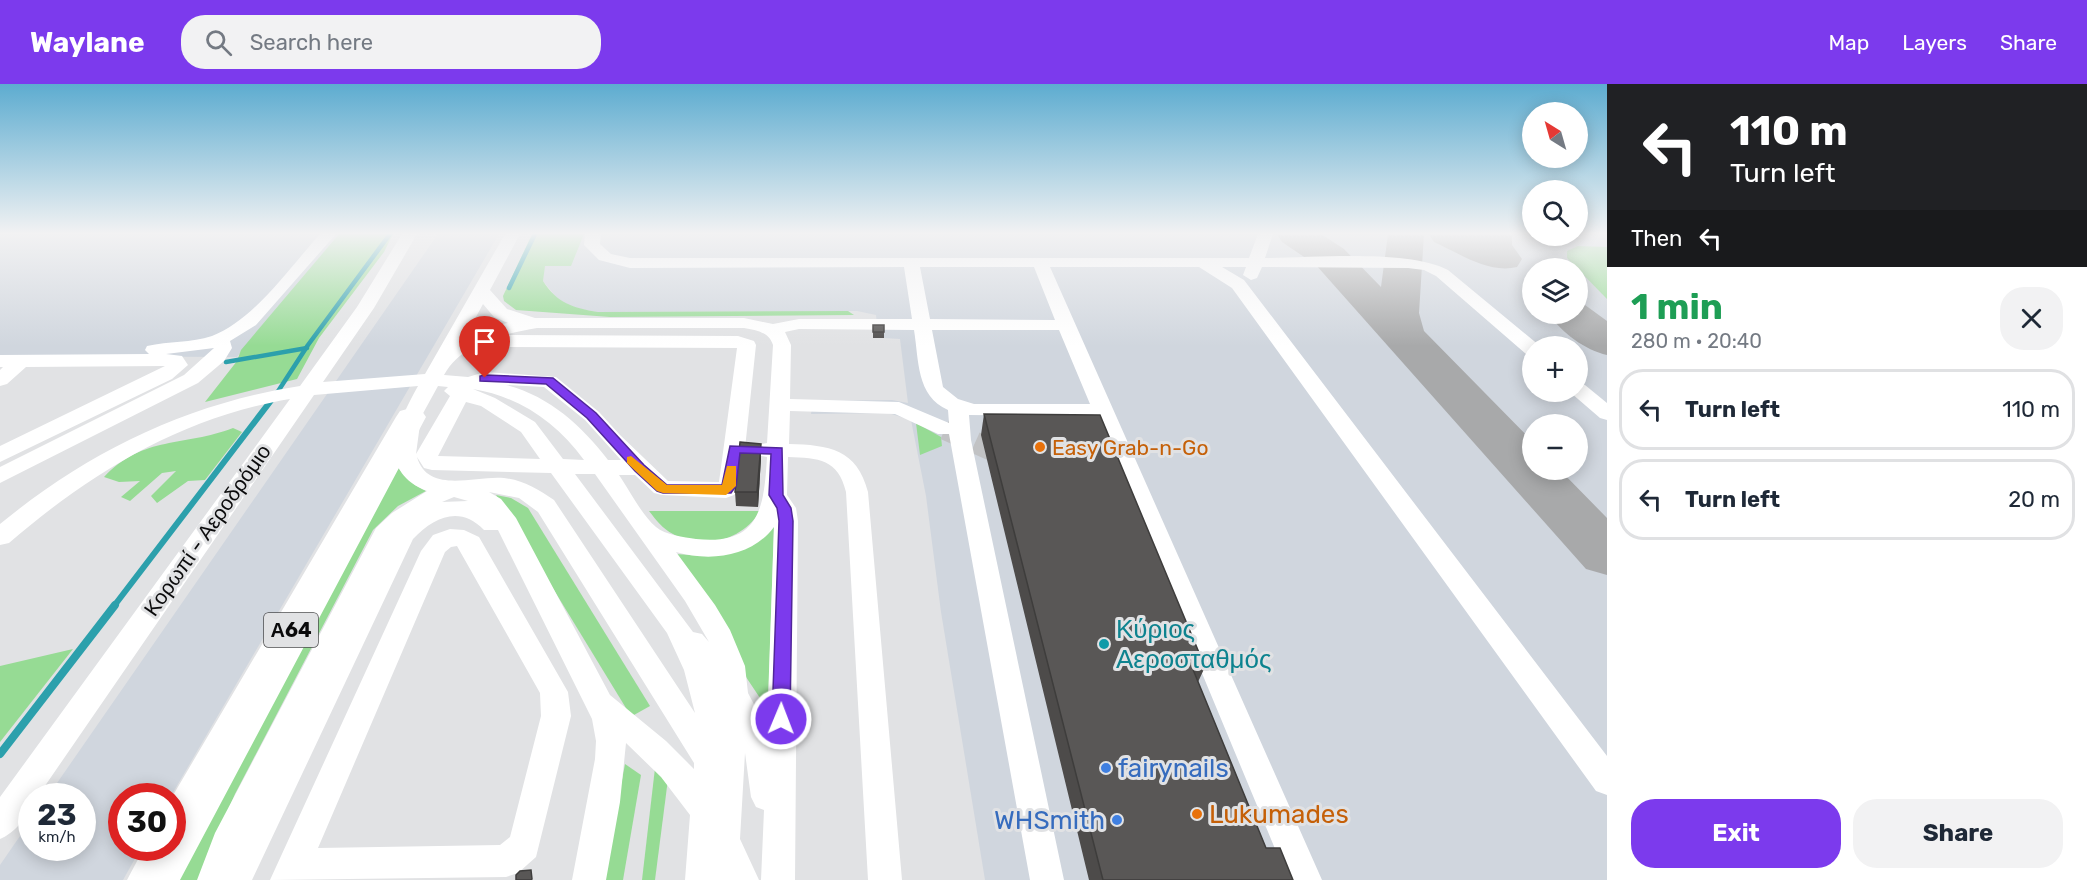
<!DOCTYPE html>
<html lang="en">
<head>
<meta charset="utf-8">
<style>
  body { margin:0; font-family:Rubik,sans-serif; background:#f2f2f3; color:#1f2937; height:100vh; display:flex; flex-direction:column; font-size:22px; white-space:nowrap }
  * { box-sizing:border-box; margin:0 }
  p { font-size:20px; color:#747a83 }
  .icon { flex:none; width:33px; height:33px; fill:none; stroke:currentColor; stroke-width:2; stroke-linecap:round; stroke-linejoin:round }
  .map { position:relative; flex:1; overflow:hidden }
  .drawer { display:flex; flex-direction:column; background:#fff; width:480px }
  .drawer>* { flex:none }
  .guide { background:#202124; color:#fff; overflow:hidden }
  .needle { width:39px; rotate:323deg }
  .buttons { position:absolute; left:1522px; top:18px; display:grid; gap:12px }
  .buttons a { display:grid; place-items:center; width:66px; height:66px; border-radius:50%; background:#fff; box-shadow:0 3px 15px #0003; font-size:30px }
  .speed { position:absolute; left:18px; top:699px; display:flex; gap:12px; font-size:30px; font-weight:700; text-align:center }
  .speed>* { display:grid; place-content:center; width:78px; height:78px; border-radius:50%; background:#fff; box-shadow:0 3px 15px #0003; line-height:1 }
  .speed small { font-size:15px; font-weight:400 }
  .speed .limit { border:9px solid #d22; background:#fff; color:#111 }
  .pin { position:absolute; display:grid; place-items:center; width:51px; height:51px; color:#fff; margin:-62px -26px; border-radius:50% 50% 50% 0; rotate:-45deg; box-shadow:0 0 6px #0007 }
  .pin .icon { rotate:45deg }
  .me { position:absolute; width:66px; margin:-33px; rotate:1deg; stroke-linejoin:round; filter:drop-shadow(0 0 4px #0008) }
  .turn { display:flex; align-items:center; gap:21px; height:126px; padding:0 24px; font-size:27px }
  .turn .icon { width:78px; height:78px; stroke-width:2.5 }
  .turn b { display:block; font-size:42px; line-height:51px }
  .then { display:flex; align-items:center; height:57px; padding:0 24px; background:#0003; gap:12px; font-size:22px }
  .round { display:grid; place-items:center; flex:none; width:63px; height:63px; border-radius:24px; background:#f2f2f3 }
  .overview { display:flex; align-items:center; justify-content:space-between; height:102px; padding:0 24px }
  h1 { font-size:36px; font-weight:700; line-height:45px; color:#1e9e55 }
  .cta { display:flex; gap:12px; margin-top:auto; padding:12px 24px }
  .cta a { flex:1; height:69px; border-radius:24px; background:#7c3aed; color:#fff; font-size:24px; font-weight:700; line-height:69px; text-align:center }
  .cta a+a { background:#f2f2f3; color:#1f2937 }
  ul { padding:0; list-style:none }
  li { display:flex; align-items:center; gap:18px; height:81px; margin:0 12px 9px; padding:0 12px; border:3px solid #e0e1e3; border-radius:24px }
  li div { flex:1 }
  li b { display:block; font-size:22px }
  li em { font-style:normal }
  header { display:flex; align-items:center; gap:36px; box-sizing:border-box; height:84px; padding:0 30px; background:#7c3aed; color:#fff }
  header strong { font-size:28px }
  nav { display:flex; gap:33px; margin-inline-start:auto; font-size:21px }
  .search { width:420px; height:54px; background:#f2f2f3; display:flex; align-items:center; gap:15px; box-sizing:border-box; padding:0 21px; border-radius:24px; color:#747a83; font-size:22px }
  main { display:flex; flex:1; min-height:0 }
  .map>svg:first-child { display:block }
  .built { fill:#d0d6de; fill-rule:evenodd }
  .green { fill:#96db94 }
  .lines { fill:none; stroke-linecap:round; stroke-linejoin:round }
  .stream-far2 { stroke:#2ca0ac; stroke-width:4.5 }
  .stream-far1 { stroke:#2ca0ac; stroke-width:6 }
  .stream { stroke:#2ca0ac; stroke-width:8 }
  .taxiway { fill:#a8a9aa; fill-rule:evenodd }
  .minor-tunnel { stroke:#c1c2c4; stroke-width:22; stroke-dasharray:22 11; stroke-linecap:butt }
  .minor { fill:#fff; fill-rule:evenodd }
  .highway { fill:#fff; fill-rule:evenodd }
  .wall { fill:#4d4b4a }
  .shaded-wall { fill:#3e3d3c }
  .building { fill:#595756; stroke:#3e3d3c; stroke-width:1.5 }
  .route { fill:#7c3aed; stroke:#51269a; stroke-width:1.5 }
  .slow { fill:#f59e0b }
  .food-dot { fill:#e8710a; stroke:#e1e2e4; stroke-width:2 }
  .culture-dot { fill:#0f9aa8; stroke:#e1e2e4; stroke-width:2 }
  .shop-dot { fill:#3f7fe0; stroke:#e1e2e4; stroke-width:2 }
  .labels { text-anchor:middle; dominant-baseline:central; stroke-width:6; stroke-linejoin:round; paint-order:stroke }
  .shield { fill:#e1e2e4; stroke:#4b4c4d; stroke-width:1.5 }
  .shield-label { font-size:20px; font-weight:bold; fill:#0b0b0c }
  .food-label { font-size:21px; fill:#c56008; stroke:#e1e2e4; text-anchor:start }
  .street-label { font-size:21px; fill:#0b0b0c; stroke:#e1e2e4 }
  .near-culture-label { font-size:26px; fill:#0d838f; stroke:#e1e2e4; text-anchor:start }
  .near-shop-label { font-size:26px; fill:#366cbe; stroke:#e1e2e4; text-anchor:start }
  .near-food-label { font-size:26px; fill:#c56008; stroke:#e1e2e4; text-anchor:start }
</style>
</head>
<body>
<header>
<strong>Waylane</strong>
<div class="search"><svg class="icon" aria-label="search" viewBox="0 0 24 24"><circle cx="10" cy="10" r="6"/><path d="M15 15l6 6"/></svg>Search here</div>
<nav><a>Map</a><a>Layers</a><a>Share</a></nav>
</header>
<main>
<div class="map">
<svg width="1607" height="796" viewBox="0 0 1607 796">
  <rect width="100%" height="100%" fill="#e1e2e4"/>
  <g class="built">
    <path d="M 0,150 L 339,150 L 237,273 L 0,272 Z"/>
    <path d="M 438,150 L 499,150 L 171,712 L 122,712 L 122,764 L 141,764 L 123,796 L 0,796 L 0,781 L 31,736 L 32,764 L 82,764 L 82,712 L 48,712 Z"/>
    <path d="M 561,150 L 1607,150 L 1607,796 L 985,796 L 941,528 L 926,412 L 911,336 L 888,329 L 811,330 L 813,317 L 892,316 L 908,319 L 900,255 L 884,254 L 883,248 L 878,247 L 876,231 L 857,227 L 598,228 L 579,225 L 561,219 L 543,197 L 544,184 ZM 1533,184 L 1578,184 L 1578,230 L 1533,230 ZM 1533,262 L 1578,262 L 1578,308 L 1533,308 ZM 1533,340 L 1578,340 L 1578,386 L 1533,386 Z"/>
  </g>
  <g class="green">
    <path d="M 339,150 L 393,150 L 384,168 L 319,254 L 297,295 L 205,318 L 237,277 L 241,266 Z"/>
    <path d="M 532,150 L 584,150 L 571,182 L 545,182 L 543,197 C 557,219 573,224 598,228 L 848,227 L 854,231 L 610,233 L 516,226 L 504,217 L 503,212 Z"/>
    <path d="M 1578,162 L 1607,163 L 1607,215 L 1567,174 L 1567,167 Z"/>
    <path d="M 916,339 L 941,353 L 942,362 L 920,371 Z"/>
    <path d="M 233,344 L 242,348 L 205,396 L 188,397 L 157,419 L 151,412 L 176,387 L 162,389 L 130,417 L 121,413 L 140,397 L 119,398 L 104,393 C 144,351 184,363 233,344 Z"/>
    <path d="M 396,382 L 415,401 L 426,407 L 398,422 L 373,446 L 235,710 L 198,796 L 178,796 Z"/>
    <path d="M 496,411 L 511,414 L 528,424 L 650,622 L 634,631 L 629,629 Z"/>
    <path d="M 649,427 L 760,427 C 743,456 703,467 673,450 C 663,445 656,436 649,427 Z"/>
    <path d="M 774,440 L 768,626 L 746,593 L 730,554 L 674,470 L 710,472 Z"/>
    <path d="M 73,565 L 0,658 L 0,582 Z"/>
    <path d="M 625,680 L 641,691 L 623,796 L 603,796 Z"/>
    <path d="M 655,684 L 668,695 L 655,796 L 642,796 Z"/>
  </g>
  <g class="lines">
    <g class="stream-far2">
      <path d="M 509,204 L 535,150"/>
      <path d="M 226,278 L 307,264"/>
      <path d="M 275,312 L 308,261 L 390,150"/>
    </g>
    <path class="stream-far1" d="M 114,522 L 276,310"/>
    <path class="stream" d="M 0,670 L 115,521"/>
    <g class="taxiway">
      <path d="M 1277,150 L 1321,150 L 1344,165 L 1381,203 L 1388,150 L 1424,150 L 1419,229 L 1424,247 L 1533,358 L 1533,386 L 1560,386 L 1607,434 L 1607,491 L 1586,485 L 1316,181 L 1282,158 Z"/>
      <path d="M 1429,150 L 1512,150 L 1512,161 L 1522,175 L 1517,183 C 1488,190 1459,169 1434,158 Z"/>
      <path d="M 1578,219 L 1585,221 L 1607,237 L 1607,271 C 1585,266 1562,249 1549,230 L 1578,230 Z"/>
    </g>
    <path class="minor-tunnel" d="M 945,345 L 1003,371 L 1005,380"/>
    <g class="minor">
      <path d="M 320,150 L 336,150 L 256,241 L 230,257 L 232,264 L 224,277 L 198,299 L 0,399 L 0,383 L 184,291 L 214,264 L 166,270 L 182,272 L 188,281 L 172,295 L 0,378 L 0,362 L 165,282 L 26,283 L 7,300 L 0,302 L 0,286 L 3,283 L 0,283 L 0,271 L 149,270 L 145,266 L 147,262 C 169,257 191,259 212,252 C 253,237 291,182 320,150 Z"/>
      <path d="M 402,150 L 417,150 L 374,224 L 323,298 L 425,290 L 505,150 L 520,150 L 490,206 L 507,225 L 535,234 L 744,234 L 773,240 L 799,235 L 912,235 L 904,183 L 630,184 L 599,176 L 584,161 L 585,150 L 601,150 L 600,160 L 611,170 L 630,174 L 1249,174 L 1258,150 L 1273,150 L 1265,174 C 1314,174 1407,165 1448,186 L 1540,262 L 1533,262 L 1533,272 L 1526,270 L 1436,192 L 1424,186 L 1408,184 L 1262,183 L 1257,194 L 1251,196 L 1243,191 L 1246,183 L 1222,183 L 1244,196 L 1607,672 L 1607,711 L 1596,707 L 1232,204 L 1199,183 L 1050,183 L 1322,796 L 1288,796 L 1095,332 L 969,331 L 971,356 L 1064,796 L 1030,796 L 949,350 L 938,350 L 895,330 L 790,327 L 789,360 C 829,361 857,365 868,408 L 902,796 L 868,796 L 846,408 C 838,375 819,374 788,373 L 787,411 L 796,424 L 798,437 L 795,796 L 761,796 L 764,726 L 756,723 L 751,713 L 745,669 L 740,755 L 759,796 L 685,796 L 690,731 L 661,693 L 626,659 L 620,718 L 606,796 L 572,796 L 595,675 L 596,657 L 592,635 L 498,446 L 484,446 C 460,421 434,433 413,455 L 252,796 L 197,796 L 215,749 L 376,444 L 392,429 L 427,407 C 374,386 398,338 418,302 L 314,311 L 38,712 L 32,712 C 32,730 15,749 0,755 L 0,713 L 290,315 C 182,333 90,389 9,459 L 0,461 L 0,440 C 88,368 186,320 300,302 L 357,223 ZM 920,183 L 1034,183 L 1055,236 L 930,235 ZM 483,220 L 494,233 L 508,239 L 486,243 L 464,255 ZM 537,244 L 744,244 C 756,246 769,248 773,261 L 767,359 L 757,361 L 754,366 L 757,371 L 767,373 C 764,423 760,462 696,455 C 684,453 665,451 656,443 C 641,430 630,407 619,391 L 635,391 L 654,409 L 662,411 L 726,414 L 734,411 L 741,402 L 756,261 L 754,257 L 738,252 L 502,251 L 493,257 L 502,263 L 737,264 L 719,398 L 668,397 L 620,351 L 599,328 L 556,293 L 485,288 L 468,293 L 444,291 C 462,259 503,250 537,244 ZM 799,245 L 914,246 C 919,276 916,312 948,326 L 949,339 L 899,318 L 790,315 L 791,261 L 785,248 ZM 932,246 L 1059,246 L 1090,320 L 974,320 L 958,315 L 943,303 ZM 506,301 L 544,303 L 585,336 L 621,376 L 608,376 C 581,341 549,312 506,301 ZM 438,302 L 448,303 L 444,307 L 450,312 L 416,370 L 421,333 ZM 473,305 C 520,313 556,338 584,376 L 563,375 L 535,338 L 495,314 ZM 466,318 L 481,322 L 521,348 L 540,375 L 438,372 ZM 417,373 L 424,384 L 432,386 L 551,389 L 667,549 L 684,586 L 695,629 L 554,416 C 539,406 523,396 504,394 C 476,391 428,411 417,373 ZM 575,390 L 595,390 L 685,517 L 709,558 L 702,550 L 693,548 ZM 489,408 L 519,414 L 538,428 L 694,679 L 694,685 L 666,657 L 610,611 L 516,434 L 501,415 ZM 454,413 L 468,417 L 442,418 ZM 774,443 L 767,645 L 748,609 L 745,582 L 730,546 L 715,521 L 676,468 C 710,478 752,473 774,443 Z"/>
      <path d="M 1578,299 L 1585,301 L 1607,319 L 1607,336 L 1600,334 L 1571,309 L 1578,308 Z"/>
      <path d="M 450,445 L 464,446 L 479,453 L 568,608 L 571,632 L 536,773 L 518,789 L 506,793 L 270,796 L 421,467 L 433,451 ZM 457,462 L 540,609 L 541,632 L 510,753 L 500,761 L 318,764 L 445,468 L 451,463 Z"/>
    </g>
    <path class="highway" d="M 411,324 L 422,327 L 426,333 L 180,796 L 127,796 L 144,764 L 172,764 L 172,713 L 396,333 L 400,327 Z"/>
  </g>
  <g class="wall">
    <path d="M 873,241 L 884,248 L 884,254 L 873,254 Z"/>
    <path d="M 984,330 L 1205,583 L 1198,598 L 1266,764 L 1293,796 L 1089,796 L 981,351 Z"/>
    <path d="M 761,360 L 761,374 L 758,423 L 736,422 L 735,408 Z"/>
  </g>
  <path class="shaded-wall" d="M 761,360 L 761,374 L 758,423 L 757,408 Z"/>
  <g class="building">
    <rect x="873" y="241" width="11" height="7"/>
    <path d="M 984,330 L 1100,331 L 1205,583 L 1192,583 L 1266,764 L 1280,764 L 1293,796 L 1103,796 Z"/>
    <path d="M 740,358 L 761,360 L 757,408 L 735,408 Z"/>
    <path d="M 531,786 L 532,795 L 531,796 L 516,796 L 516,791 L 520,787 Z"/>
  </g>
  <linearGradient id="sky" x2="0" y2="1"><stop stop-color="#5dacd0"/><stop offset="0.57" stop-color="#f2f2f3"/><stop offset="1" stop-color="#f2f2f3" stop-opacity="0"/></linearGradient>
  <rect width="1607" height="262" fill="url(#sky)"/>
  <path class="route" d="M 485,291 L 553,294 L 596,329 L 644,381 L 667,401 L 722,401 L 730,362 L 782,364 L 783,411 L 791,424 L 793,437 L 790,635 L 787,641 L 781,643 L 775,641 L 772,635 L 779,437 L 777,424 L 769,411 L 771,370 L 740,369 L 736,402 L 731,409 L 663,409 L 657,407 L 635,387 L 587,334 L 546,300 L 480,297 L 480,292 Z"/>
  <path class="slow" d="M 631,372 L 667,401 L 722,401 L 727,382 L 736,382 L 736,402 L 726,411 L 663,409 L 657,407 L 627,379 L 627,373 Z"/>
  <g class="food-dot">
    <circle cx="1040" cy="363" r="6"/>
    <circle cx="1197" cy="730" r="6"/>
  </g>
  <circle class="culture-dot" cx="1104" cy="560" r="6"/>
  <g class="shop-dot">
    <circle cx="1106" cy="684" r="6"/>
    <circle cx="1117" cy="736" r="6"/>
  </g>
  <g class="labels">
    <rect class="shield" x="264" y="529" width="54" height="34" rx="4.5"/>
    <g class="shield-label">
      <text x="291" y="546">Α64</text>
    </g>
    <g class="food-label">
      <text x="1052" y="363">Easy Grab-n-Go</text>
    </g>
    <g class="street-label">
      <text transform="translate(207 446) rotate(-55)">Κορωπί - Αεροδρόμιο</text>
    </g>
    <g class="near-culture-label">
      <text x="1116" y="545">Κύριος<tspan x="1116" dy="30">Αεροσταθμός</tspan></text>
    </g>
    <g class="near-shop-label">
      <text x="1118" y="684">fairynails</text>
      <text x="1105" y="736" text-anchor="end">WHSmith</text>
    </g>
    <g class="near-food-label">
      <text x="1209" y="730">Lukumades</text>
    </g>
  </g>
</svg>
<div class="buttons">
<a><svg class="needle" viewBox="-14 -14 28 28"><path d="M0-13l5 13h-10z" fill="#e53935"/><path d="M0 13l5-13h-10z" fill="#747a83"/></svg></a>
<a><svg class="icon" aria-label="search" viewBox="0 0 24 24"><circle cx="10" cy="10" r="6"/><path d="M15 15l6 6"/></svg></a>
<a><svg class="icon" aria-label="layers" viewBox="0 0 24 24"><path d="M12 4l9 5-9 5-9-5zM3 14l9 5 9-5"/></svg></a>
<a>+</a>
<a>−</a>
</div>
<div class="speed"><div>23<small>km/h</small></div><div class="limit">30</div></div>
<div class="pin" style="left:485px;top:294px;background:#d93025"><svg class="icon" aria-label="arrive" viewBox="0 0 24 24"><path d="M6 21V4h12l-3 4 3 4H6"/></svg></div>
<svg class="me" style="left:781px;top:635px" viewBox="-20 -20 40 40"><circle r="17" fill="#7c3aed" stroke="#fff" stroke-width="3"/><path d="M0-11L8 9 0 5-8 9z" fill="#fff"/></svg>
</div>
<section class="drawer">
<div class="guide">
<div class="turn"><svg class="icon" aria-label="left" viewBox="0 0 24 24"><path d="M17 20v-9H6M10 6l-5 5 5 5"/></svg><div><b>110 m</b>Turn left</div></div>
<div class="then">Then<svg class="icon" aria-label="left" viewBox="0 0 24 24"><path d="M17 20v-9H6M10 6l-5 5 5 5"/></svg></div>
</div>
<div class="overview"><div><h1>1 min</h1><p>280 m · 20:40</p></div><a class="round"><svg class="icon" aria-label="close" viewBox="0 0 24 24"><path d="M6 6l12 12M18 6L6 18"/></svg></a></div>
<ul>
<li><svg class="icon" aria-label="left" viewBox="0 0 24 24"><path d="M17 20v-9H6M10 6l-5 5 5 5"/></svg><div><b>Turn left</b></div><em>110 m</em></li>
<li><svg class="icon" aria-label="left" viewBox="0 0 24 24"><path d="M17 20v-9H6M10 6l-5 5 5 5"/></svg><div><b>Turn left</b></div><em>20 m</em></li>
</ul>
<div class="cta"><a>Exit</a><a>Share</a></div>
</section>
</main>
</body>
</html>
